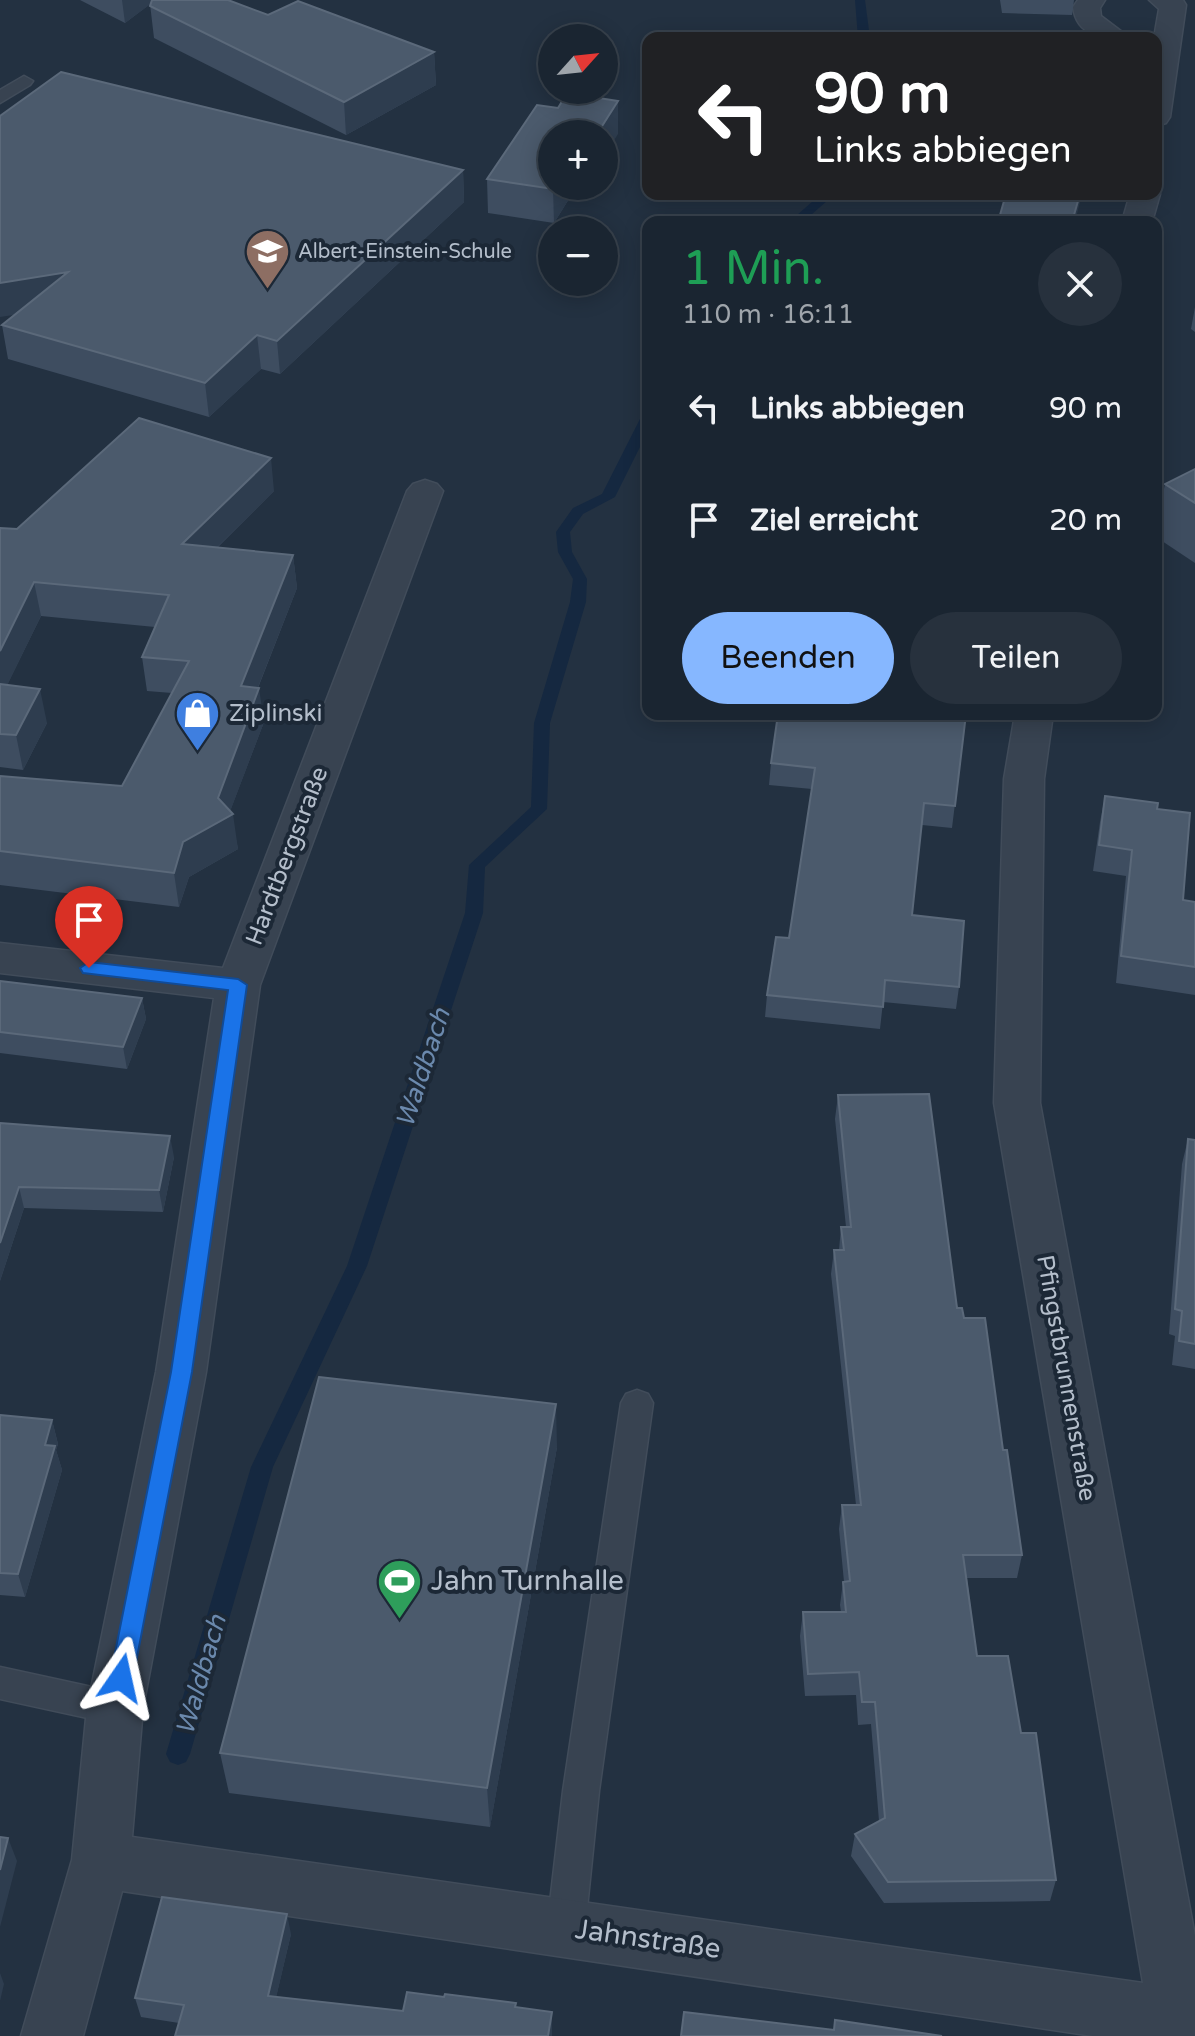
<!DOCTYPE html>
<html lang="de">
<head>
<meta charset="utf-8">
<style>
  body { margin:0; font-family:"Varela Round",sans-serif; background:#27313d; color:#f1f3f6; height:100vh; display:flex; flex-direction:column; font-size:30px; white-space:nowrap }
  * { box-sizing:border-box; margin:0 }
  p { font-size:26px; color:#9fa5ab }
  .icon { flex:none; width:44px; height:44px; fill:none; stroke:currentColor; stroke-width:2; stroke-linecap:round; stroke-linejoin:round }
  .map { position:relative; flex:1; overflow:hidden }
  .drawer { position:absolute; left:642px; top:216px; width:520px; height:504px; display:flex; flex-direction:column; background:#1a2531; border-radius:16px; box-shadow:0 4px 20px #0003,0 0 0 2px #38424d }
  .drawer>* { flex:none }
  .guide { position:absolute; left:642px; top:32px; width:520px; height:168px; border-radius:16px; box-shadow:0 4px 20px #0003,0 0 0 2px #38424d; background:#202124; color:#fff; overflow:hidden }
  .needle { width:52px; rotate:63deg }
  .fabs { position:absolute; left:538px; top:24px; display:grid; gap:16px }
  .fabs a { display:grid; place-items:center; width:80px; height:80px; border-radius:50%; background:#1a2531; box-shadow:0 4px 20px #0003,0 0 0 2px #38424d; font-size:40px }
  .pin { position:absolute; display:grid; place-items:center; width:68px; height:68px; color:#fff; margin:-82px -34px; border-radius:50% 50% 50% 0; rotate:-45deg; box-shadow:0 0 8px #0007 }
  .pin .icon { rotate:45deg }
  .me { position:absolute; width:88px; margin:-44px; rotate:11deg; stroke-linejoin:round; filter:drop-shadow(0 0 6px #0008) }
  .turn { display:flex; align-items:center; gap:28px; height:168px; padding:0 40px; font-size:36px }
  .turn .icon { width:104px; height:104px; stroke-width:2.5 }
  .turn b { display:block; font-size:56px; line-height:68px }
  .round { display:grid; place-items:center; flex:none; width:84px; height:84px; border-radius:42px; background:#27313d }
  .summary { display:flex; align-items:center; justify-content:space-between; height:136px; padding:0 40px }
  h1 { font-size:48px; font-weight:600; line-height:60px; color:#1e9e55 }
  .primary-button { display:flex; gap:16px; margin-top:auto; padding:16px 40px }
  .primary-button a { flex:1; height:92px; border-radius:48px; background:#86b7ff; color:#111; font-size:32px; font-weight:600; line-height:92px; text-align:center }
  .primary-button a+a { background:#27313d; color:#f1f3f6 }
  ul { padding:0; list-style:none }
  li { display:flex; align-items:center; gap:24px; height:112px; padding:0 40px }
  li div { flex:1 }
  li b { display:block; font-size:30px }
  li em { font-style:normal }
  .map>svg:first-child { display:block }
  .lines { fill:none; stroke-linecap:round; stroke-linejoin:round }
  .stream { fill:#152840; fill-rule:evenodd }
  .lane-casing { stroke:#414c5a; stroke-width:3 }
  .street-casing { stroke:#414c5a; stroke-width:3 }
  .lane { fill:#384351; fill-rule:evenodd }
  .street { fill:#384351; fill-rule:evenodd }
  .wall { fill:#3e4d60 }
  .shaded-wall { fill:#2e3d4f }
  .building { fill:#4b5a6c; stroke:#5b697a; stroke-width:2 }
  .route { fill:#1a73e8; stroke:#114b97; stroke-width:2 }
  .labels { text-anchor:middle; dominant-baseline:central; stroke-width:8; stroke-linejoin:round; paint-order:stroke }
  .far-poi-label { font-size:20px; fill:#b4becb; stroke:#1c2836; text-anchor:start }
  .poi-label { font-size:24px; fill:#b4becb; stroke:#1c2836; text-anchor:start }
  .street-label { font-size:24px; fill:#b4becb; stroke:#1c2836 }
  .water-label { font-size:26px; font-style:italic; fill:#6b89ad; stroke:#1c2836 }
  .near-poi-label { font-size:28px; fill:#b4becb; stroke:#1c2836; text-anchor:start }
  .near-street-label { font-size:28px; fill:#b4becb; stroke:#1c2836 }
</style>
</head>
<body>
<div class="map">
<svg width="1195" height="2036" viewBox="0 0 1195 2036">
  <rect width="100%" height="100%" fill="#233141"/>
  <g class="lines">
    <g class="stream">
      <path d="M 855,0 L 865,0 L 870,38 L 858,38 Z"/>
      <path d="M 821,194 L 835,194 L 803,222 L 789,222 Z"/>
      <path d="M 648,413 L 648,431 L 615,497 L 583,514 L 570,532 L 572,552 L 587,579 L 586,602 L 550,723 L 547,809 L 485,867 L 483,913 L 367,1266 L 273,1467 L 190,1754 L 186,1762 L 178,1765 L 170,1762 L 166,1754 L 251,1467 L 347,1266 L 465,913 L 469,865 L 531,807 L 534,723 L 570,602 L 573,579 L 558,552 L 556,532 L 573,508 L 602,494 L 641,417 Z"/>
    </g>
    <defs>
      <g id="lane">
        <path d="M 24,76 L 33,81 L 30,85 L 0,103 L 0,90 Z"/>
        <path d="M 637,1390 L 648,1394 L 653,1403 L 599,1791 L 585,1928 L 579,1941 L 566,1946 L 553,1941 L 547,1928 L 563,1791 L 621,1403 L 626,1394 Z"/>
        <path d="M 0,1667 L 115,1692 L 128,1697 L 133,1708 L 128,1719 L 115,1724 L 0,1699 Z"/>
      </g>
      <g id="street">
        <path d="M 1078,0 L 1105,0 L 1100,8 L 1101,16 L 1130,38 C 1104,38 1077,38 1073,7 Z"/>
        <path d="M 1149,0 L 1183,0 L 1186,5 L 1170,117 L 1166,123 L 1156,126 L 1154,38 L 1159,9 Z"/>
        <path d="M 1156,188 L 1160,194 L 1152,222 L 1122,222 L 1130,194 L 1156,194 Z"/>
        <path d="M 425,480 L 437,484 L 443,491 L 260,985 L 206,1372 L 143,1708 L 132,1837 L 1143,1983 L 994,1103 L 1004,779 L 1015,714 L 1053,714 L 1044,779 L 1040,1103 L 1195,1936 L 1195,2036 L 1093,2036 L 122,1891 L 83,2036 L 21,2036 L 72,1860 L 87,1708 L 156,1372 L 214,998 L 0,973 L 0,943 L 223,968 L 407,491 L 413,484 Z"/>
      </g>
    </defs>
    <use href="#lane" class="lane-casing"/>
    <use href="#street" class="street-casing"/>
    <use href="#lane" class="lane"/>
    <use href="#street" class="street"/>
  </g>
  <g class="wall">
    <path d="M 80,0 L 228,0 L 268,15 L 434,52 L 436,85 L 346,135 L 154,38 L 150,4 L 125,23 Z"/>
    <path d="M 1000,0 L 1074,0 L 1072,15 L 1002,13 Z"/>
    <path d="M 618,101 L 618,134 L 552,134 L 577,186 L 554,223 L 488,213 L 487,179 L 558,108 Z"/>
    <path d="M 463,170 L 464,202 L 280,374 L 261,369 L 209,417 L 8,359 L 2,325 L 15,315 Z"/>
    <path d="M 1195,307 L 1195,332 L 1191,329 Z"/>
    <path d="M 1195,469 L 1195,563 L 1156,537 L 1156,529 L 1165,484 Z"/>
    <path d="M 274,491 L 217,548 L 293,555 L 297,588 L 258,688 L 264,722 L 230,811 L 238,849 L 189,877 L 179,907 L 0,885 L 0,776 L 122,786 L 172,693 L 147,691 L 142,657 L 155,627 L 41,616 L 7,685 L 47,723 L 23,770 L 0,767 L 0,528 L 17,529 Z"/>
    <path d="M 966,714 L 952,828 L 922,825 L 912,915 L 959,987 L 956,1009 L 883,1002 L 880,1029 L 765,1017 L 767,995 L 789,938 L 812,789 L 769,785 L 771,763 Z"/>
    <path d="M 1105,796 L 1157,809 L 1183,900 L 1195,902 L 1195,995 L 1116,983 L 1126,876 L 1093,871 L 1100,822 Z"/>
    <path d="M 0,981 L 142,998 L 146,1019 L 127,1069 L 0,1053 Z"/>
    <path d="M 838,1095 L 964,1318 L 1003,1450 L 1022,1555 L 1017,1578 L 967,1578 L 977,1656 L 1021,1733 L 1056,1880 L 1050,1901 L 884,1903 L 851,1856 L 855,1834 L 879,1821 L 871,1724 L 858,1725 L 856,1695 L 805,1696 L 800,1636 L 803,1612 L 841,1612 L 840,1605 L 843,1582 L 844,1582 L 839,1529 L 842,1505 L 856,1505 L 831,1274 L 834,1250 L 839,1250 L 841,1227 L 846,1227 L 835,1119 Z"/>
    <path d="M 0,1123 L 174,1157 L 163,1212 L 24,1208 L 0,1281 Z"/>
    <path d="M 1188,1139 L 1195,1140 L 1195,1369 L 1172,1365 L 1175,1336 L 1169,1334 L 1182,1164 Z"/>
    <path d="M 0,1415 L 52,1420 L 58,1444 L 56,1450 L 62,1470 L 25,1597 L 0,1595 Z"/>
    <path d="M 557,1447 L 490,1827 L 229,1793 L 220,1753 Z"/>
    <path d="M 291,1934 L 276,1997 L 403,2011 L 444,1997 L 516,2003 L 516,2007 L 552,2031 L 552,2036 L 175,2036 L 179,2023 L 141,2017 L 135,1998 Z"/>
  </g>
  <g class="shaded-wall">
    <path d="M 122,0 L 156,0 L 125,23 Z"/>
    <path d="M 434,52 L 436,85 L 346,135 L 344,102 Z"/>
    <path d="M 618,101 L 618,134 L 604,156 L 604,134 L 597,134 Z"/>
    <path d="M 463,170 L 464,202 L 280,374 L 277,341 Z"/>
    <path d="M 555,186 L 577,186 L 554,223 L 553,189 Z"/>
    <path d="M 1080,194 L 1082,194 L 1075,222 L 1072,222 Z"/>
    <path d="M 68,272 L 73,306 L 0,317 L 0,283 Z"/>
    <path d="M 257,335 L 261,369 L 209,417 L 205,383 Z"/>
    <path d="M 271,458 L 274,491 L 186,578 L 182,544 Z"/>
    <path d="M 293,555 L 297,588 L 245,720 L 241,686 Z"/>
    <path d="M 34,582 L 41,616 L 0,700 L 0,651 Z"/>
    <path d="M 259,688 L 264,722 L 228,817 L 233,814 L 238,849 L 189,877 L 179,907 L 174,873 L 183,842 L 218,798 Z"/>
    <path d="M 40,689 L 47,723 L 23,770 L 16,735 Z"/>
    <path d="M 142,998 L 146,1019 L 127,1069 L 123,1047 Z"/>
    <path d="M 170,1136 L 174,1157 L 163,1212 L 159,1190 Z"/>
    <path d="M 19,1187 L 24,1208 L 0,1281 L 0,1243 Z"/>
    <path d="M 556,1404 L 557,1447 L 490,1827 L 487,1788 Z"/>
    <path d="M 52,1420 L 58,1444 L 56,1450 L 62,1470 L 25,1597 L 18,1574 L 45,1445 Z"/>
    <path d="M 8,1838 L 17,1861 L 0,1927 L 0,1870 Z"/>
    <path d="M 287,1914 L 291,1934 L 272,2015 L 268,1996 Z"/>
    <path d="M 0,1973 L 4,1984 L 0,2001 Z"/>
    <path d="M 552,2012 L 552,2036 L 548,2036 Z"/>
  </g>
  <g class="building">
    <path d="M 152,0 L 228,0 L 268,15 L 298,1 L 434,52 L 344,102 L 150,6 Z"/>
    <path d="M 61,72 L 463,170 L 277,341 L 257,335 L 205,383 L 2,325 L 68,272 L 0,283 L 0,116 Z"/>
    <path d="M 567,93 L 618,101 L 597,134 L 552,134 L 552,186 L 555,186 L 553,189 L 487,179 L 537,105 L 558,108 Z"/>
    <path d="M 1006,194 L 1080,194 L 1072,222 L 998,222 Z"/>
    <path d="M 139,418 L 271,458 L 182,544 L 293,555 L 241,686 L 259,688 L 218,798 L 233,814 L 183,842 L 174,873 L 0,851 L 0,776 L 122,786 L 189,661 L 142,657 L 169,595 L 34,582 L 0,651 L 0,528 L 17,529 Z"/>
    <path d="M 1195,469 L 1195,503 L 1165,484 Z"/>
    <path d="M 0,684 L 40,689 L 16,735 L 0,734 Z"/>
    <path d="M 778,714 L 966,714 L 955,806 L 924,803 L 912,915 L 964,921 L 959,987 L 885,980 L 883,1007 L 767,995 L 776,937 L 789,938 L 815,768 L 771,763 Z"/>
    <path d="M 1105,796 L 1158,803 L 1157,809 L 1190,813 L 1183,900 L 1195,902 L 1195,967 L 1121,956 L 1132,850 L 1099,845 Z"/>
    <path d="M 0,981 L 142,998 L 123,1047 L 0,1032 Z"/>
    <path d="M 929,1094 L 957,1308 L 962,1308 L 964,1318 L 985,1318 L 1003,1450 L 1007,1450 L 1022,1555 L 963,1555 L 977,1656 L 1008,1656 L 1021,1733 L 1036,1733 L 1056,1880 L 888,1882 L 855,1834 L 885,1818 L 875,1702 L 862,1702 L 859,1672 L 808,1674 L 803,1612 L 846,1612 L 843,1582 L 850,1581 L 842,1505 L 861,1505 L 834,1250 L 844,1250 L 841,1227 L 851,1227 L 838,1095 Z"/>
    <path d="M 0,1123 L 170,1136 L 159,1190 L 19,1187 L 0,1243 Z"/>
    <path d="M 1188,1139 L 1195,1140 L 1195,1344 L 1179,1341 L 1182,1311 L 1175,1309 Z"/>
    <path d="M 319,1377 L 556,1404 L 487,1788 L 220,1753 Z"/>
    <path d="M 0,1415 L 52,1420 L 45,1445 L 55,1446 L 18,1574 L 0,1573 Z"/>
    <path d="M 0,1837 L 8,1838 L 0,1870 Z"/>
    <path d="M 162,1897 L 287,1914 L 268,1996 L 403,2011 L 407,1992 L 444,1997 L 445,1994 L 516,2003 L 515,2007 L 552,2012 L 548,2036 L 175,2036 L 184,2005 L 135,1998 Z"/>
    <path d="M 684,2012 L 834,2030 L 835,2020 L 942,2036 L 681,2036 Z"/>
  </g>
  <path class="route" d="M 89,962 L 238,979 L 247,985 L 192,1372 L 133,1678 L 129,1685 L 121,1688 L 113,1685 L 110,1678 L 171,1372 L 228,990 L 83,973 L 80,968 Z"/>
  <defs>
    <symbol id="school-pin" viewBox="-11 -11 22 30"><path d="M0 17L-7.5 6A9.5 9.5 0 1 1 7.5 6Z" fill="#8d6e63" stroke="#1c2836"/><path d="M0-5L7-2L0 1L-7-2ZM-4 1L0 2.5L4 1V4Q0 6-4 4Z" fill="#fff"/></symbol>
    <symbol id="shop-pin" viewBox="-11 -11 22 30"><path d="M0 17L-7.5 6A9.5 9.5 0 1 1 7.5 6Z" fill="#3f7fe0" stroke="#1c2836"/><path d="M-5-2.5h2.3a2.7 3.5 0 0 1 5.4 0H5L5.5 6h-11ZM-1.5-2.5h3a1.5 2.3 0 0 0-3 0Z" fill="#fff"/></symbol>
    <symbol id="stadium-pin" viewBox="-11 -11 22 30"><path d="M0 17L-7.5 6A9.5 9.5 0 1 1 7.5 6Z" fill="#2e9e5b" stroke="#1c2836"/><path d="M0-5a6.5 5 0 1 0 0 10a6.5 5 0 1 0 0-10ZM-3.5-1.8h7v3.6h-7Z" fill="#fff"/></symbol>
  </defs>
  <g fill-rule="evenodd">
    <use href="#school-pin" x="242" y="226" width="51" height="69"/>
    <use href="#shop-pin" x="172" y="688" width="51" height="69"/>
    <use href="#stadium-pin" x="374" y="1556" width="51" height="69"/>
  </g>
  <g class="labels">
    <g class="far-poi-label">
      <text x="298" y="252">Albert-Einstein-Schule</text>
    </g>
    <g class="poi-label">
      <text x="229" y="713">Ziplinski</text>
    </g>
    <g class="street-label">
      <text transform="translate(287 856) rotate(-69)">Hardtbergstraße</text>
      <text transform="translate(1066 1378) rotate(80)">Pfingstbrunnenstraße</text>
    </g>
    <g class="water-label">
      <text transform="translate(423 1068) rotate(-72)">Waldbach</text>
      <text transform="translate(201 1675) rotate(-74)">Waldbach</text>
    </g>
    <g class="near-poi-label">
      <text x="431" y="1581">Jahn Turnhalle</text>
    </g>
    <g class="near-street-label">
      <text transform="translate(648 1939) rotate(8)">Jahnstraße</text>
    </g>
  </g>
</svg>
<div class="fabs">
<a><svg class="needle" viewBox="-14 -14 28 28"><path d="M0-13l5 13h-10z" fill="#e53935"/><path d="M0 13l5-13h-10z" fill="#9fa5ab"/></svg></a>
<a>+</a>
<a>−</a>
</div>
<div class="pin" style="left:89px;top:968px;background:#d93025"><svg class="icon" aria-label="arrive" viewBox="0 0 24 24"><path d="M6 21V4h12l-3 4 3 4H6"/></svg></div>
<svg class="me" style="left:121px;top:1678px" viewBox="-20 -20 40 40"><path d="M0-17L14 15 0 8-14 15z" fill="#1a73e8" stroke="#fff" stroke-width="4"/></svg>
<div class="guide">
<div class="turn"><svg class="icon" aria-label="left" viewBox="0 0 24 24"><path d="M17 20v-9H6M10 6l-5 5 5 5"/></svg><div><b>90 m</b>Links abbiegen</div></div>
</div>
<section class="drawer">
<div class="summary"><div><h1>1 Min.</h1><p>110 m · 16:11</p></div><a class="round"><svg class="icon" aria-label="close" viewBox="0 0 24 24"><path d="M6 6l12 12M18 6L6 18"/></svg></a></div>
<ul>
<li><svg class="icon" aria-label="left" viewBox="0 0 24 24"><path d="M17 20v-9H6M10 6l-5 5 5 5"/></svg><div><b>Links abbiegen</b></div><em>90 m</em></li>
<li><svg class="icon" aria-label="arrive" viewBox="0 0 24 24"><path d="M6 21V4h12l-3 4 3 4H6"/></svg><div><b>Ziel erreicht</b></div><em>20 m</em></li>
</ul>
<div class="primary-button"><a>Beenden</a><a>Teilen</a></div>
</section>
</div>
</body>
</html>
